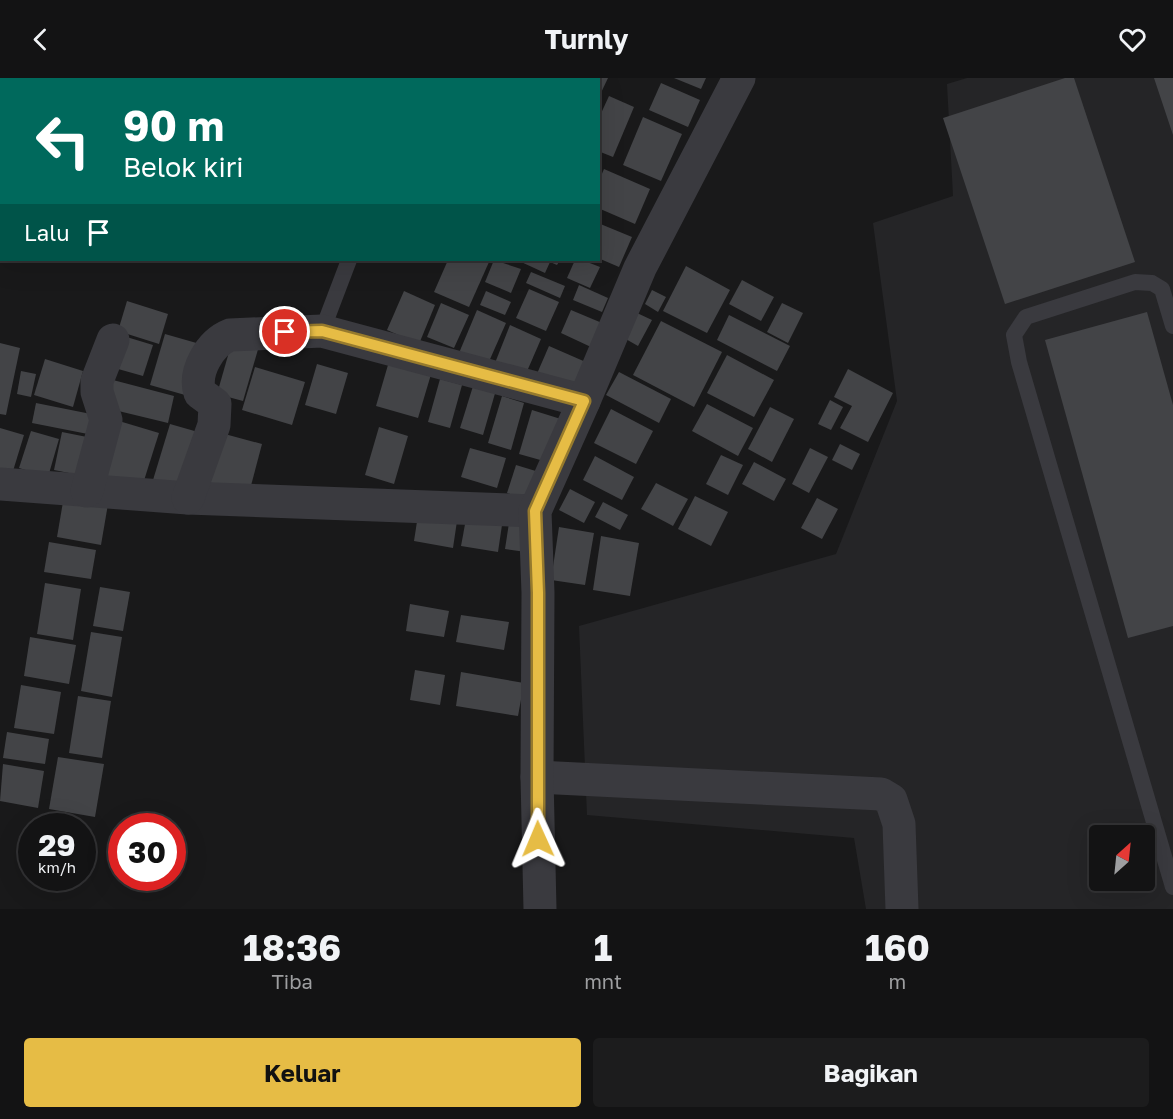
<!DOCTYPE html>
<html lang="id">
<head>
<meta charset="utf-8">
<style>
  body { margin:0; font-family:"Golos Text",sans-serif; background:#1c1c1d; color:#f1f3f6; height:100vh; display:flex; flex-direction:column; font-size:22px; white-space:nowrap }
  * { box-sizing:border-box; margin:0 }
  p { font-size:20px; color:#9d9ea0 }
  .icon { flex:none; width:33px; height:33px; fill:none; stroke:currentColor; stroke-width:2; stroke-linecap:round; stroke-linejoin:round }
  .map { position:relative; height:831px; overflow:hidden }
  .sheet { display:flex; flex-direction:column; background:#131314; flex:1 }
  .sheet>* { flex:none }
  .guide { position:absolute; left:0px; top:0px; width:600px; height:183px; box-shadow:0 6px 24px #0002,0 0 0 2px #323234; background:#00695c; color:#fff; overflow:hidden }
  .needle { width:39px; rotate:27deg }
  .tools { position:absolute; left:1089px; top:747px; display:grid; gap:12px }
  .tools a { display:grid; place-items:center; width:66px; height:66px; border-radius:6px; background:#131314; box-shadow:0 6px 24px #0002,0 0 0 2px #323234; font-size:30px }
  .speed { position:absolute; left:18px; top:735px; display:flex; gap:12px; font-size:30px; font-weight:700; text-align:center }
  .speed>* { display:grid; place-content:center; width:78px; height:78px; border-radius:50%; background:#131314; box-shadow:0 6px 24px #0002,0 0 0 2px #323234; line-height:1 }
  .speed small { font-size:15px; font-weight:400 }
  .speed .limit { border:9px solid #d22; background:#fff; color:#111 }
  .pin { position:absolute; display:grid; place-items:center; width:51px; height:51px; color:#fff; margin:-26px; border:3px solid #fff; border-radius:50%; box-shadow:0 2px 6px #0007 }
  .me { position:absolute; width:66px; margin:-33px; rotate:359deg; stroke-linejoin:round; filter:drop-shadow(0 0 4px #0008) }
  .turn { display:flex; align-items:center; gap:21px; height:126px; padding:0 24px; font-size:27px }
  .turn .icon { width:78px; height:78px; stroke-width:2.5 }
  .turn b { display:block; font-size:42px; line-height:51px }
  .then { display:flex; align-items:center; height:57px; padding:0 24px; background:#0003; gap:12px; font-size:22px }
  .eta { display:flex; justify-content:space-evenly; align-items:center; height:102px; text-align:center }
  .eta b { font-size:36px; font-weight:700; line-height:42px }
  .primary-button { display:flex; gap:12px; margin-top:auto; padding:12px 24px }
  .primary-button a { flex:1; height:69px; border-radius:6px; background:#e6bc45; color:#111; font-size:24px; font-weight:700; line-height:69px; text-align:center }
  .primary-button a+a { background:#1c1c1d; color:#f1f3f6 }
  header { display:flex; justify-content:space-between; align-items:center; height:78px; padding:0 24px; background:#131314; font-size:27px; font-weight:700 }
  .map>svg:first-child { display:block }
  .built { fill:#252527; fill-rule:evenodd }
  .building { fill:#434447 }
  .lines { fill:none; stroke-linecap:round; stroke-linejoin:round }
  .lane { stroke:#3a3a3f; stroke-width:16 }
  .street { stroke:#3a3a3f; stroke-width:33 }
  .route-casing { stroke:#967a2d; stroke-width:15 }
  .route { stroke:#e6bc45; stroke-width:10 }
</style>
</head>
<body>
<header><svg class="icon" aria-label="back" viewBox="0 0 24 24"><path d="M15 5l-7 7 7 7"/></svg>Turnly<svg class="icon" aria-label="heart" viewBox="0 0 24 24"><path d="M12 20l-8-8c-3-5 5-10 8-4 3-6 11-1 8 4z"/></svg></header>
<div class="map">
<svg width="1173" height="831" viewBox="0 0 1173 831">
  <rect width="100%" height="100%" fill="#19191a"/>
  <path class="built" d="M 967,0 L 1173,0 L 1173,831 L 866,831 L 854,760 L 587,737 L 579,548 L 836,476 L 897,323 L 873,145 L 953,118 L 947,6 ZM 1100,758 L 1144,758 L 1144,802 L 1100,802 Z"/>
  <g class="building">
    <path d="M 598,0 L 608,0 L 598,21 Z"/>
    <path d="M 674,0 L 706,0 L 701,11 Z"/>
    <path d="M 1065,0 L 1074,0 L 1135,184 L 1005,226 L 943,40 Z"/>
    <path d="M 1154,0 L 1173,0 L 1173,57 Z"/>
    <path d="M 661,5 L 700,22 L 688,49 L 649,32 Z"/>
    <path d="M 609,18 L 634,29 L 613,79 L 598,73 L 598,42 Z"/>
    <path d="M 643,39 L 682,56 L 661,103 L 623,87 Z"/>
    <path d="M 604,91 L 650,111 L 635,146 L 598,130 L 598,105 Z"/>
    <path d="M 598,145 L 632,159 L 619,189 L 598,180 Z"/>
    <path d="M 448,182 L 484,182 L 489,184 L 469,229 L 434,214 Z"/>
    <path d="M 494,182 L 521,191 L 511,215 L 485,204 Z"/>
    <path d="M 520,182 L 560,182 L 557,187 L 550,184 L 545,195 L 519,183 Z"/>
    <path d="M 575,182 L 582,182 L 600,189 L 590,210 L 567,200 Z"/>
    <path d="M 686,188 L 730,212 L 707,255 L 663,233 Z"/>
    <path d="M 531,194 L 565,208 L 560,220 L 526,205 Z"/>
    <path d="M 742,202 L 774,219 L 761,243 L 729,226 Z"/>
    <path d="M 579,207 L 608,220 L 602,234 L 573,222 Z"/>
    <path d="M 529,211 L 559,224 L 546,253 L 516,240 Z"/>
    <path d="M 652,212 L 666,219 L 658,234 L 645,226 Z"/>
    <path d="M 404,213 L 435,227 L 419,266 L 387,252 Z"/>
    <path d="M 486,213 L 511,224 L 505,237 L 480,227 Z"/>
    <path d="M 127,223 L 168,236 L 159,266 L 118,253 Z"/>
    <path d="M 441,225 L 469,237 L 454,270 L 427,259 Z"/>
    <path d="M 782,225 L 803,235 L 788,265 L 767,254 Z"/>
    <path d="M 477,232 L 506,245 L 487,288 L 459,275 Z"/>
    <path d="M 571,232 L 602,245 L 591,269 L 561,255 Z"/>
    <path d="M 1147,234 L 1173,327 L 1173,548 L 1128,560 L 1045,262 Z"/>
    <path d="M 637,235 L 652,242 L 638,268 L 624,260 Z"/>
    <path d="M 729,237 L 790,268 L 777,293 L 717,262 Z"/>
    <path d="M 661,243 L 722,274 L 694,329 L 633,297 Z"/>
    <path d="M 510,247 L 541,261 L 525,298 L 495,285 Z"/>
    <path d="M 165,256 L 200,266 L 185,317 L 150,307 Z"/>
    <path d="M 120,257 L 153,267 L 143,298 L 111,289 Z"/>
    <path d="M 233,260 L 259,268 L 243,323 L 217,316 Z"/>
    <path d="M 0,265 L 20,270 L 6,337 L 0,336 Z"/>
    <path d="M 549,268 L 588,285 L 575,315 L 536,298 Z"/>
    <path d="M 727,277 L 774,302 L 754,339 L 707,315 Z"/>
    <path d="M 390,280 L 432,293 L 418,340 L 376,328 Z"/>
    <path d="M 45,281 L 83,293 L 73,329 L 34,317 Z"/>
    <path d="M 317,286 L 348,295 L 336,336 L 305,327 Z"/>
    <path d="M 255,289 L 305,304 L 292,347 L 242,332 Z"/>
    <path d="M 848,291 L 893,315 L 868,364 L 840,350 L 852,328 L 834,319 Z"/>
    <path d="M 21,293 L 36,296 L 31,319 L 17,316 Z"/>
    <path d="M 619,294 L 671,321 L 659,345 L 606,317 Z"/>
    <path d="M 440,301 L 462,307 L 450,350 L 428,344 Z"/>
    <path d="M 113,302 L 174,318 L 168,345 L 106,330 Z"/>
    <path d="M 474,305 L 496,312 L 483,357 L 460,350 Z"/>
    <path d="M 502,318 L 524,325 L 511,372 L 488,365 Z"/>
    <path d="M 830,322 L 843,329 L 831,352 L 818,346 Z"/>
    <path d="M 36,325 L 101,338 L 98,358 L 32,345 Z"/>
    <path d="M 707,326 L 753,350 L 738,378 L 692,353 Z"/>
    <path d="M 770,329 L 794,341 L 772,384 L 748,371 Z"/>
    <path d="M 611,331 L 653,353 L 636,386 L 594,365 Z"/>
    <path d="M 532,332 L 564,342 L 551,385 L 519,376 Z"/>
    <path d="M 119,343 L 159,355 L 141,412 L 101,399 Z"/>
    <path d="M 170,346 L 205,356 L 188,412 L 153,402 Z"/>
    <path d="M 379,349 L 408,358 L 394,406 L 365,397 Z"/>
    <path d="M 0,350 L 24,357 L 13,393 L 0,390 Z"/>
    <path d="M 31,353 L 59,361 L 48,399 L 19,390 Z"/>
    <path d="M 62,354 L 87,359 L 79,397 L 54,392 Z"/>
    <path d="M 221,355 L 262,366 L 248,419 L 206,407 Z"/>
    <path d="M 840,366 L 860,376 L 852,392 L 832,382 Z"/>
    <path d="M 470,370 L 506,380 L 497,410 L 461,399 Z"/>
    <path d="M 810,370 L 828,379 L 809,415 L 792,406 Z"/>
    <path d="M 721,377 L 743,387 L 728,417 L 706,406 Z"/>
    <path d="M 595,378 L 634,399 L 622,422 L 583,402 Z"/>
    <path d="M 754,384 L 786,401 L 774,423 L 742,406 Z"/>
    <path d="M 516,387 L 539,394 L 530,422 L 507,415 Z"/>
    <path d="M 656,405 L 688,421 L 673,448 L 641,431 Z"/>
    <path d="M 570,411 L 595,424 L 584,445 L 559,432 Z"/>
    <path d="M 64,418 L 108,426 L 101,467 L 57,459 Z"/>
    <path d="M 695,418 L 728,434 L 711,468 L 678,451 Z"/>
    <path d="M 817,420 L 838,431 L 822,461 L 801,450 Z"/>
    <path d="M 603,424 L 628,437 L 620,452 L 595,439 Z"/>
    <path d="M 418,437 L 457,443 L 453,470 L 414,463 Z"/>
    <path d="M 466,441 L 502,447 L 498,474 L 461,468 Z"/>
    <path d="M 509,445 L 530,449 L 526,474 L 505,471 Z"/>
    <path d="M 559,449 L 594,455 L 585,507 L 551,502 Z"/>
    <path d="M 601,458 L 639,465 L 630,518 L 593,512 Z"/>
    <path d="M 49,464 L 96,472 L 91,501 L 44,494 Z"/>
    <path d="M 45,505 L 81,511 L 73,562 L 37,556 Z"/>
    <path d="M 100,509 L 130,514 L 123,553 L 93,548 Z"/>
    <path d="M 410,526 L 449,533 L 444,559 L 406,553 Z"/>
    <path d="M 461,537 L 509,544 L 504,572 L 456,564 Z"/>
    <path d="M 91,554 L 122,559 L 112,619 L 81,613 Z"/>
    <path d="M 30,559 L 76,567 L 69,606 L 24,598 Z"/>
    <path d="M 415,592 L 445,597 L 440,627 L 410,622 Z"/>
    <path d="M 461,594 L 524,605 L 518,638 L 456,628 Z"/>
    <path d="M 21,607 L 61,614 L 54,656 L 14,650 Z"/>
    <path d="M 78,618 L 111,623 L 102,680 L 69,675 Z"/>
    <path d="M 7,654 L 49,661 L 45,686 L 3,680 Z"/>
    <path d="M 58,679 L 104,686 L 95,739 L 49,731 Z"/>
    <path d="M 3,686 L 44,693 L 38,730 L 0,723 Z"/>
  </g>
  <g class="lines">
    <g class="lane">
      <path d="M 1173,248 L 1162,211 L 1152,205 L 1135,204 L 1026,239 L 1014,257 L 1019,284 L 1173,809"/>
      <path d="M 322,253 L 349,182"/>
    </g>
    <g class="street">
      <path d="M 0,406 L 188,420 L 535,433"/>
      <path d="M 87,413 L 106,342 L 97,314 L 97,303 L 113,262"/>
      <path d="M 188,420 L 214,347 L 215,326 L 200,315 C 193,294 210,265 230,257 L 322,253 L 584,323"/>
      <path d="M 537,699 L 881,716 L 891,722 L 899,746 L 902,831"/>
      <path d="M 540,831 L 537,699 L 538,515 L 535,433 L 584,323 L 640,190 L 739,0"/>
    </g>
  </g>
  <g class="lines">
    <defs>
      <path id="route" d="M 285,254 L 322,253 L 584,323 L 535,433 L 538,515 L 538,761"/>
    </defs>
    <use href="#route" class="route-casing"/>
    <use href="#route" class="route"/>
  </g>
</svg>
<div class="tools">
<a><svg class="needle" viewBox="-14 -14 28 28"><path d="M0-13l5 13h-10z" fill="#e53935"/><path d="M0 13l5-13h-10z" fill="#9d9ea0"/></svg></a>
</div>
<div class="speed"><div>29<small>km/h</small></div><div class="limit">30</div></div>
<div class="pin" style="left:285px;top:254px;background:#d93025"><svg class="icon" aria-label="arrive" viewBox="0 0 24 24"><path d="M6 21V4h12l-3 4 3 4H6"/></svg></div>
<svg class="me" style="left:538px;top:761px" viewBox="-20 -20 40 40"><path d="M0-17L14 15 0 8-14 15z" fill="#e6bc45" stroke="#fff" stroke-width="4"/></svg>
<div class="guide">
<div class="turn"><svg class="icon" aria-label="left" viewBox="0 0 24 24"><path d="M17 20v-9H6M10 6l-5 5 5 5"/></svg><div><b>90 m</b>Belok kiri</div></div>
<div class="then">Lalu<svg class="icon" aria-label="arrive" viewBox="0 0 24 24"><path d="M6 21V4h12l-3 4 3 4H6"/></svg></div>
</div>
</div>
<section class="sheet">
<div class="eta">
<div><b>18:36</b><p>Tiba</p></div>
<div><b>1</b><p>mnt</p></div>
<div><b>160</b><p>m</p></div>
</div>
<div class="primary-button"><a>Keluar</a><a>Bagikan</a></div>
</section>
</body>
</html>
